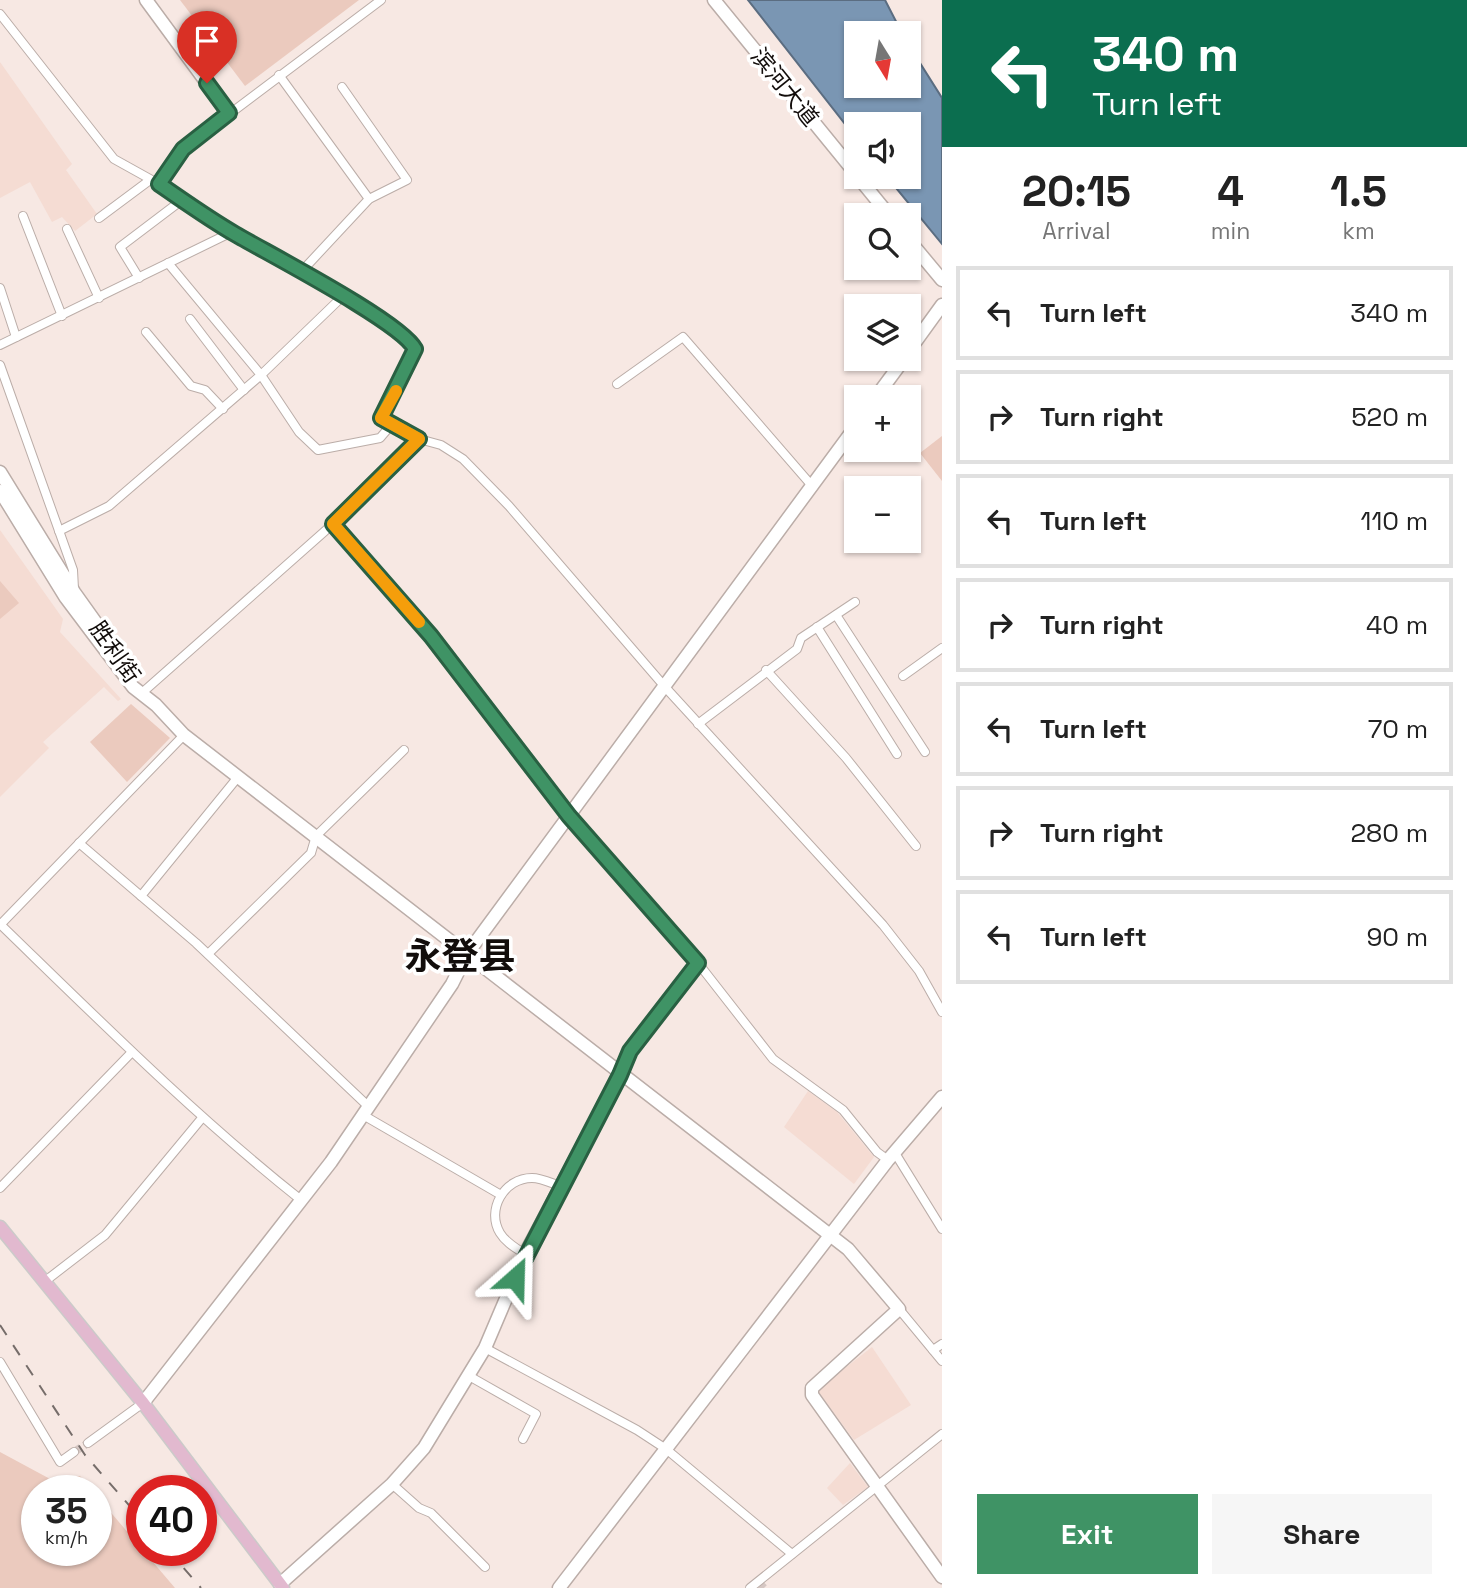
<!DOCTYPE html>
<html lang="en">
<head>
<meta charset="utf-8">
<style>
  body { margin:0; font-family:"Space Grotesk","Noto Sans SC",sans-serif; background:#f6f6f6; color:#222; height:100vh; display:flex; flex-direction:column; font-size:26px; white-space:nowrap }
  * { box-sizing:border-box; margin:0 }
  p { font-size:23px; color:#767676 }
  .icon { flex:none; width:38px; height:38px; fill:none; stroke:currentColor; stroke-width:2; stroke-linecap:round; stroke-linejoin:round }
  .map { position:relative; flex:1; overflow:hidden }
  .drawer { display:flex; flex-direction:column; background:#fff; width:525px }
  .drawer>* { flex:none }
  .hud { background:#0b6e4f; color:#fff; overflow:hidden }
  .needle { width:46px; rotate:169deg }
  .controls { position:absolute; left:844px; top:21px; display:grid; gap:14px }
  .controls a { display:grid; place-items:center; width:77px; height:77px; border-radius:0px; background:#fff; box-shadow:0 2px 5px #0004; font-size:35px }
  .speed { position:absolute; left:21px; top:1475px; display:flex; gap:14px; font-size:35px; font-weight:700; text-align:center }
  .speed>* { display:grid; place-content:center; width:91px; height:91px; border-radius:50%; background:#fff; box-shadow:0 2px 5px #0004; line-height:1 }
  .speed small { font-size:18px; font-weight:400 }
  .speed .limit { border:10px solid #d22; background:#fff; color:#111 }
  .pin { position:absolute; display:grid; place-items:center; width:60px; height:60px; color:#fff; margin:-72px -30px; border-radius:50% 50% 50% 0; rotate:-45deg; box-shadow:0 0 7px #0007 }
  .pin .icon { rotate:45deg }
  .me { position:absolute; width:77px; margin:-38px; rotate:25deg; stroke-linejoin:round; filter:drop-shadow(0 0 5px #0008) }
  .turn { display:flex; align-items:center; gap:24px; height:147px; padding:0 35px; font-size:32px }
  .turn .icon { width:91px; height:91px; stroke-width:2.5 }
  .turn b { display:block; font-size:49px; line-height:60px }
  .eta { display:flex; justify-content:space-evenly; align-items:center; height:119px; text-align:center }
  .eta b { font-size:42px; font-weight:600; line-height:49px }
  .cta { display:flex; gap:14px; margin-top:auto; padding:14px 35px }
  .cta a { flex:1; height:80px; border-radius:0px; background:#3f9365; color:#fff; font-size:28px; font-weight:600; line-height:80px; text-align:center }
  .cta a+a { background:#f6f6f6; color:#222 }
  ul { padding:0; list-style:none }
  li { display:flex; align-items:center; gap:21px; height:94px; margin:0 14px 10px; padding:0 21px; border:4px solid #e0e0e0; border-radius:0px }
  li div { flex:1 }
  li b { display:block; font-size:26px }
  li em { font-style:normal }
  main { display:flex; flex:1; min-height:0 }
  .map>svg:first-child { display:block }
  .education { fill:#f5dcd3 }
  .green { fill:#ebcabe }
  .water { fill:#7a96b3; stroke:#5b6d81; stroke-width:2 }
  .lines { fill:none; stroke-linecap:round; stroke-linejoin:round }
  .street-tunnel { stroke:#d5c7c3; stroke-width:8; stroke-dasharray:8 4; stroke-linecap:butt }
  .street-casing { stroke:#bbada8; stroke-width:10 }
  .secondary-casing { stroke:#bbada8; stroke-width:15 }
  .primary-casing { stroke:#cbcac9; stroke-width:15 }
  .street { stroke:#fff; stroke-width:8 }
  .secondary { stroke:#fff; stroke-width:12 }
  .primary { stroke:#e2b9cf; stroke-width:12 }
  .rail { stroke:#766d6a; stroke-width:2; stroke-dasharray:12 12; stroke-linecap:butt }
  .route-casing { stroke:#296042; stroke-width:18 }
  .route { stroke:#3f9365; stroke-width:12 }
  .slow { stroke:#f59e0b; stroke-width:12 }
  .labels { text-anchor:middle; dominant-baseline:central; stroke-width:7; stroke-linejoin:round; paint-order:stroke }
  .street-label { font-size:23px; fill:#120d0b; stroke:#fff }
  .town-label { font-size:37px; font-weight:bold; fill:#120d0b; stroke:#fff }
</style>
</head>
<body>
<main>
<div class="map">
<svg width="942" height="1588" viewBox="0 0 942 1588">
  <rect width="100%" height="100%" fill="#f7e8e3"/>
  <g class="education">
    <path d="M 0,62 L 72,164 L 66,170 L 97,214 L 75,231 L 62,217 L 52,222 L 30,182 L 0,198 Z"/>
    <path d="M 0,530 L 63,619 L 60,632 L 121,699 L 118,701 L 104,687 L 43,742 L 49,748 L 0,797 Z"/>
    <path d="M 808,1091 L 837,1112 L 874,1157 L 854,1184 L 784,1127 Z"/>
    <path d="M 872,1347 L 911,1405 L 854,1440 L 817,1390 Z"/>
    <path d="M 850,1463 L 868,1487 L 843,1505 L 827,1488 Z"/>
  </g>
  <g class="green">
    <path d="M 180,0 L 359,0 L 245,86 Z"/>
    <path d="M 942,436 L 942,481 L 920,453 Z"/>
    <path d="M 0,581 L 19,603 L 0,619 Z"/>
    <path d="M 131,704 L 170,738 L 127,782 L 90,742 Z"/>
    <path d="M 0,1452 L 52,1480 L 80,1476 L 93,1491 L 37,1491 L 37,1550 L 96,1550 L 96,1495 L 175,1588 L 0,1588 Z"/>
  </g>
  <path class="water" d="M 748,0 L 885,0 L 902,33 L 856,33 L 856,86 L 908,86 L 908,44 L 942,98 L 942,244 L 887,177 L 908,177 L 908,124 L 856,124 L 856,138 Z"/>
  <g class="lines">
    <g class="street-tunnel">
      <path d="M 74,1452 L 88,1443"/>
      <path d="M 761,1585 L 764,1588"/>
    </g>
    <defs>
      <g id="street">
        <path d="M 381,0 L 183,149 L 159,184 C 184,201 209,219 235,234 C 269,254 402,322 415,349 L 381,418 L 419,439 L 441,445 L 463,459 L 509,506 L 665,687 L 883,925 L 919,971 L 942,1012"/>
        <path d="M 0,14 L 114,159 L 159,184"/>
        <path d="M 279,75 L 369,199"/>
        <path d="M 23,216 L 62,316"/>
        <path d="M 99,218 L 150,180"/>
        <path d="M 67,229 L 99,298"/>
        <path d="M 168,263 L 261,375 L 299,432 L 318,450 L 380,438 L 392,424"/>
        <path d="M 301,272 L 369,199 L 407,180 L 342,87"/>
        <path d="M 139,278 L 120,247 L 182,200"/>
        <path d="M 0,288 L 16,337"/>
        <path d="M 190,319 L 244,390"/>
        <path d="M 146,332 L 191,386 L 205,390 L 223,409"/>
        <path d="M 0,345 L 232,232"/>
        <path d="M 0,365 L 73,570 L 74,589"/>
        <path d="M 617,384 L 683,337 L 813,487"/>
        <path d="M 333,524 L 431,636 L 569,816 L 698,963 L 773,1059 L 843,1110 L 877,1152 L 888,1160"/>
        <path d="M 59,531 L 109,506 L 261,375 L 343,296"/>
        <path d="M 836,615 L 925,752"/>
        <path d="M 817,627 L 897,754"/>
        <path d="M 766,670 L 846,758 L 916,846"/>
        <path d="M 903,676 L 942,648"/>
        <path d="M 143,692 L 325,531 L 419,439"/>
        <path d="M 698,724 L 797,649 L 801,638 L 855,602"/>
        <path d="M 79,843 L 196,943 L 369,1107"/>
        <path d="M 141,896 L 238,777"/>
        <path d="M 0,924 C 98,1019 194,1115 301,1200"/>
        <path d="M 0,925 L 184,735"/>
        <path d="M 208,954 L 311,853 L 316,836 L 404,750"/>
        <path d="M 620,1075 L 630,1051 L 698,963"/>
        <path d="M 363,1115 L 501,1195"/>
        <path d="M 895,1153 L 942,1229"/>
        <path d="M 0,1188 L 132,1052"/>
        <path d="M 525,1254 C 516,1248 506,1243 500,1233 C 486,1210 504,1178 532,1178 C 542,1178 553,1184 563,1187"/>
        <path d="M 44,1282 L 105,1235 L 202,1118"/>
        <path d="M 899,1309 L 942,1361"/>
        <path d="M 485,1348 L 637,1430 L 666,1449 L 792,1554"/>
        <path d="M 933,1350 L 942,1344"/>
        <path d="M 0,1362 L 60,1462 L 74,1452"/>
        <path d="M 469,1376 L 536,1414 L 523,1439"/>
        <path d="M 88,1443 L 143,1403"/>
        <path d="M 392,1484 L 419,1508 L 431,1513 L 485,1567"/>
        <path d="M 750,1588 L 942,1434"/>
      </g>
      <g id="secondary">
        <path d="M 146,0 L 229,113"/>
        <path d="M 714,0 L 856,174"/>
        <path d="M 858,177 L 889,215"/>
        <path d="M 908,239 L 942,280"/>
        <path d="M 908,352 L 942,305"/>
        <path d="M 876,397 L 904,359"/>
        <path d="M 0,472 L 74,592 L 104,634"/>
        <path d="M 0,491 L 66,598 L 133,687 L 156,705 L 184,735 L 848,1249 L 899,1309 L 812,1388 L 812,1395 L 942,1577"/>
        <path d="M 143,1403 L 331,1162 L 452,984 L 467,954 L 856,426"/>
        <path d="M 280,1584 L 392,1484 L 424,1448 L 485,1348 L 525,1254 L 620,1075"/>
        <path d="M 559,1588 L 888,1160 L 942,1097"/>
      </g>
      <path id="primary" d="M 0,1227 L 143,1403 L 283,1588"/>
    </defs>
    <use href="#street" class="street-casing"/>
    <use href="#secondary" class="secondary-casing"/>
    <use href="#primary" class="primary-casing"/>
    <use href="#street" class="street"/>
    <use href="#secondary" class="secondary"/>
    <use href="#primary" class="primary"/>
    <g class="rail">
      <path d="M 0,1325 L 85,1455 L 142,1520"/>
      <path d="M 168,1550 L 201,1588"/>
    </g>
  </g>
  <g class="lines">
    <defs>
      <path id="route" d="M 207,83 L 229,113 L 183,149 L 159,184 C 184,201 209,219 235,234 C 269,254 401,322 415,349 L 381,418 L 419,439 L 333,524 L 431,636 L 569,816 L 698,963 L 630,1051 L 620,1075 L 515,1278"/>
    </defs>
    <use href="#route" class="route-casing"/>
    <use href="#route" class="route"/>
    <path class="slow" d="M 396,391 L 381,418 L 419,439 L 333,524 L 419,622"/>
  </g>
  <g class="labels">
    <g class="street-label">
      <text transform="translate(785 87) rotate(51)">滨河大道</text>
      <text transform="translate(115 652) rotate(55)">胜利街</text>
    </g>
    <g class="town-label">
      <text x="460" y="956">永登县</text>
    </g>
  </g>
</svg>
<div class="controls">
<a><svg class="needle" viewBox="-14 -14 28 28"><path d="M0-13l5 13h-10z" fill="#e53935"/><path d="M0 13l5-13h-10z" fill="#767676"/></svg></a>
<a><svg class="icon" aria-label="sound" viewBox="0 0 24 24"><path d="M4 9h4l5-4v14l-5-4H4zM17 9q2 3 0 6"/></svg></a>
<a><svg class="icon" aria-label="search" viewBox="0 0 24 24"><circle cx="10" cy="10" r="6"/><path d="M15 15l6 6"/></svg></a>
<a><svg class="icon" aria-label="layers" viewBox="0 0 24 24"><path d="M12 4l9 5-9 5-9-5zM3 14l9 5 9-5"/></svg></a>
<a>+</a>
<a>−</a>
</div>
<div class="speed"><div>35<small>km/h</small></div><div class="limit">40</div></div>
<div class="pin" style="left:207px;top:83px;background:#d93025"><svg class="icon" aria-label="arrive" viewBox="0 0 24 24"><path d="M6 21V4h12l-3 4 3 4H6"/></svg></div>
<svg class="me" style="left:515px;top:1278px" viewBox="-20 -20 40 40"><path d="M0-17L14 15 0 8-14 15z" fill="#3f9365" stroke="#fff" stroke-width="4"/></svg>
</div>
<section class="drawer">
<div class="hud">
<div class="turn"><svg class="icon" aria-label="left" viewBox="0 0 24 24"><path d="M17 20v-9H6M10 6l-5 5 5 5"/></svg><div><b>340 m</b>Turn left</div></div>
</div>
<div class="eta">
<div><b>20:15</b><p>Arrival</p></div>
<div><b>4</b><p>min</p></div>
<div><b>1.5</b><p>km</p></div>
</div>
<ul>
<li><svg class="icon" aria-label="left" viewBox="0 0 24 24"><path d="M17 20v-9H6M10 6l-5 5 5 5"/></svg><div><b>Turn left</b></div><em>340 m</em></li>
<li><svg class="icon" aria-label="right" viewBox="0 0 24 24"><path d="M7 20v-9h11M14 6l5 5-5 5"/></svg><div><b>Turn right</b></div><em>520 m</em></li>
<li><svg class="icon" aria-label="left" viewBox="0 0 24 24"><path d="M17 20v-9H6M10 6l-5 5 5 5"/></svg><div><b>Turn left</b></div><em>110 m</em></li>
<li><svg class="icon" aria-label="right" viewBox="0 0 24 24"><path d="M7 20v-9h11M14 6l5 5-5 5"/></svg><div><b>Turn right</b></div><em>40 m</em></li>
<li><svg class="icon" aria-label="left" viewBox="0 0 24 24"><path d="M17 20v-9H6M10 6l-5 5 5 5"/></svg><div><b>Turn left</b></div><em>70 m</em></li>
<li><svg class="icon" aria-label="right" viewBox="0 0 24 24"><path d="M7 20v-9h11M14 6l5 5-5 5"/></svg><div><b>Turn right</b></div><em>280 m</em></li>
<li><svg class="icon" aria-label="left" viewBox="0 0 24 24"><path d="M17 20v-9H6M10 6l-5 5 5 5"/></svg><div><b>Turn left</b></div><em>90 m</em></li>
</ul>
<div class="cta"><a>Exit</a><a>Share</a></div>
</section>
</main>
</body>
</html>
